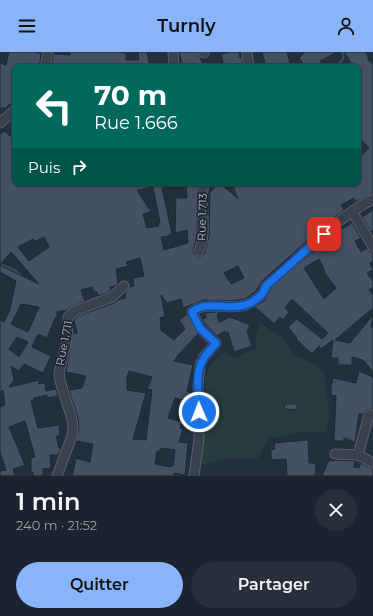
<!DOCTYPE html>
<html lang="fr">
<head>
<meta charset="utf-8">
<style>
  body { margin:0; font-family:Montserrat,sans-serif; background:#282f3a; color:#f1f3f6; height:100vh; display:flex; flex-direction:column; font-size:15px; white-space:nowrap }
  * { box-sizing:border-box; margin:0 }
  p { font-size:13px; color:#a0a4aa }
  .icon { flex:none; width:22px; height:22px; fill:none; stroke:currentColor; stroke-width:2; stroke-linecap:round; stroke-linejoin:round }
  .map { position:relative; height:424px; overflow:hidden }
  .side { display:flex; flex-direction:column; background:#1b232e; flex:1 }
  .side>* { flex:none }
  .banner { position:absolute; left:12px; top:12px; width:349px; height:122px; border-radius:8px; box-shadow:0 1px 3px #0004,0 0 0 1px #39404a; background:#00695c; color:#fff; overflow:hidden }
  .pin { position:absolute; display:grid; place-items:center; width:34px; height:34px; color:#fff; margin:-17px; border-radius:8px; box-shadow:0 2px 6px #0006 }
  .me { position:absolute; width:44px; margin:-22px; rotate:359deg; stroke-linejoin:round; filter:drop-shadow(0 0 3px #0008) }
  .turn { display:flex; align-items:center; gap:14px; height:84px; padding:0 16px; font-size:18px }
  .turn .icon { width:52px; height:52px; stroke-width:2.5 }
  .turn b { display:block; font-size:28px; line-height:34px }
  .then { display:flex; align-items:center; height:38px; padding:0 16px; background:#0003; gap:8px; font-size:15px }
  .round { display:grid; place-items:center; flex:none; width:42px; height:42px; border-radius:21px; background:#282f3a }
  .overview { display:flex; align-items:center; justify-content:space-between; height:68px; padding:0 16px }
  h1 { font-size:24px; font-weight:600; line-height:30px }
  .button { display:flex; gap:8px; margin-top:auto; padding:8px 16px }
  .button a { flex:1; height:46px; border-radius:24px; background:#8ab4f8; color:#111; font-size:16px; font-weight:600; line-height:46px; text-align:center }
  .button a+a { background:#282f3a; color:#f1f3f6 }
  header { display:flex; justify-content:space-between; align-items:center; height:52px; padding:0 16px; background:#8ab4f8; color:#111; font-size:18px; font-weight:600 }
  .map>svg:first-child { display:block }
  .green { fill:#263c3f }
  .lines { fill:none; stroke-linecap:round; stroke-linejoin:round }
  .stream { stroke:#394c67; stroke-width:2.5 }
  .building { fill:#455162; stroke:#1f2835; fill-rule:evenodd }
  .minor-casing { stroke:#565f6c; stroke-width:11 }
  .minor { stroke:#38414e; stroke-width:9 }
  .route-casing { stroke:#114b97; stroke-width:10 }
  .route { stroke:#1a73e8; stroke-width:7 }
  .labels { text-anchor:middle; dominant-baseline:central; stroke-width:3.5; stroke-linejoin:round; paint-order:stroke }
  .street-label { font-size:11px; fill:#b4bcc9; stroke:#1d2633 }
</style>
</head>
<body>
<header><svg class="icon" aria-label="menu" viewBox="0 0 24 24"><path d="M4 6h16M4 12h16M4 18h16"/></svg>Turnly<svg class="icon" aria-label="person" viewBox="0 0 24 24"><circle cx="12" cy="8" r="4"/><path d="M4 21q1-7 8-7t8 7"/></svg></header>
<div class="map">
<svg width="373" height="424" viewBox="0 0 373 424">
  <rect width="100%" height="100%" fill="#242f3e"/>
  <path class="green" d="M 260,272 L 281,284 L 293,302 L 317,313 L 324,321 L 329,359 L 327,380 L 302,380 L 268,387 L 258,406 L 227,407 L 200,413 L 205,376 L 205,325 L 213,310 L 224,300 L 234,306 L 256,297 L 256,282 Z"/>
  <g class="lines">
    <g class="stream">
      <path d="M 336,15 L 343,7 L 343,0"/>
      <path d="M 0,212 L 16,219 L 23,226"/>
    </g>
  </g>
  <g class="building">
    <path d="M 9,0 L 35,0 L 41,2 L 39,15 L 15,15 L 14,52 L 8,53 L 7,56 L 0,56 L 0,11 L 6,13 Z"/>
    <path d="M 54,0 L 55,2 L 70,3 L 70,0 L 116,0 L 126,1 L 126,8 L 139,8 L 138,0 L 147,0 L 150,15 L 105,15 L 105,14 L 81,13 L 81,15 L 51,15 Z"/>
    <path d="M 179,0 L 198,0 L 204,15 L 183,15 Z"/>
    <path d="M 231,0 L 239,0 L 240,6 L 242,5 L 243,15 L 224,15 L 221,2 Z"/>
    <path d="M 262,0 L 287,0 L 290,11 L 275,15 L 266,15 Z"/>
    <path d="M 305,0 L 337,0 L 320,9 L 325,15 L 306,15 L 299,6 Z"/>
    <path d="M 344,0 L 365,0 L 369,6 L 367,7 L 373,12 L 373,141 L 356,150 L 354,146 L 341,153 L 344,158 L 307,187 L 308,188 L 262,229 L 256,239 L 245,247 L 230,249 L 204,248 L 183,256 L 181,247 L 167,251 L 161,243 L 165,265 L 160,266 L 161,278 L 174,288 L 185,277 L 179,268 L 187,262 L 198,282 L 179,302 L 174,309 L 193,313 L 187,339 L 192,341 L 192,350 L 175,346 L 168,366 L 182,370 L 180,376 L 183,377 L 179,390 L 188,391 L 185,423 L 174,421 L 174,424 L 72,424 L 76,406 L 90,410 L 93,392 L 76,389 L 79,377 L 78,366 L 69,338 L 82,336 L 86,324 L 66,320 L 73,281 L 77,281 L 74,268 L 78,264 L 114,251 L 118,248 L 125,246 L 126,240 L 130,235 L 134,234 L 133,226 L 144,224 L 140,206 L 126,210 L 128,214 L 116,217 L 118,231 L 115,234 L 110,235 L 111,238 L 109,240 L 98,244 L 97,240 L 94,240 L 92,235 L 81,238 L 85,249 L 73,254 L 67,258 L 57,260 L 57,266 L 55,266 L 47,286 L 38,282 L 32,295 L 51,304 L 43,321 L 24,312 L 19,319 L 11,314 L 14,328 L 9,335 L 40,328 L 38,332 L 45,331 L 46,339 L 56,337 L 58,344 L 47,346 L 47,343 L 34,346 L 34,348 L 31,349 L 38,376 L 59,373 L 60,384 L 56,384 L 59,396 L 61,397 L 58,403 L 50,403 L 51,416 L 43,417 L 43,424 L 33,424 L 33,420 L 31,420 L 31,406 L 35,405 L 25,369 L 9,375 L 25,413 L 13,417 L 15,424 L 0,424 L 0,419 L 6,418 L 0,400 L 0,355 L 5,353 L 3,338 L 0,340 L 0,268 L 4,270 L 10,257 L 16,229 L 0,220 L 0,82 L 5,79 L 10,84 L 15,81 L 15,90 L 12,92 L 15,96 L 15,131 L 174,131 L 174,135 L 162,136 L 172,182 L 169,183 L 169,184 L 161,185 L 164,198 L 188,191 L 187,178 L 175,181 L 176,146 L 187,146 L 186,131 L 198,132 L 197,183 L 193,200 L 195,203 L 200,205 L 205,201 L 209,184 L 210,135 L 211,140 L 218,131 L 220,131 L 238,147 L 232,131 L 339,131 L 340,133 L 344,131 L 358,131 L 358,107 L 369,96 L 358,84 L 358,15 L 348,15 L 351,11 ZM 153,135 L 160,171 L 158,171 L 159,174 L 147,176 L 143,162 L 151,160 L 137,138 ZM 44,185 L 49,195 L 29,209 L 18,195 L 33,187 L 34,190 ZM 11,200 L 39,232 L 0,213 ZM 238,214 L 244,226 L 231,232 L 224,221 ZM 21,252 L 39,255 L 28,280 L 11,272 ZM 17,285 L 28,290 L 19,305 L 9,297 ZM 129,319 L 152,325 L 147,337 L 152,338 L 146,388 L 133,387 L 146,341 L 127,338 L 127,325 ZM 161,396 L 175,398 L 173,414 L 171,413 L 171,415 L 155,412 L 157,399 L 160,399 Z"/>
    <path d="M 373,158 L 373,179 L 371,180 L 362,165 Z"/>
    <path d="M 352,171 L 361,186 L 355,189 L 361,200 L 367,196 L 370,200 L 373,201 L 373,209 L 370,211 L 373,218 L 367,221 L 373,229 L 373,235 L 369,238 L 373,243 L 373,256 L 335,288 L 350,291 L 373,263 L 371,275 L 373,276 L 373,320 L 363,308 L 352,305 L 352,313 L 338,313 L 338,306 L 331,306 L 333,288 L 321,297 L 319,294 L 312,302 L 296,287 L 297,286 L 288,275 L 297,267 L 322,287 L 328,281 L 292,247 L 285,256 L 289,260 L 283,268 L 280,265 L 274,272 L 255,255 L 265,248 L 271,237 L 334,181 L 341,175 L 342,177 ZM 319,207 L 325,219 L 324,220 L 336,236 L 324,247 L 304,216 Z"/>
    <path d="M 217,260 L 220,260 L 217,263 L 219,270 L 230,265 L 250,273 L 247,279 L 252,294 L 234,300 L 228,280 L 226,281 L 225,279 L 217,284 L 205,272 L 202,267 L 206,266 L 205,261 Z"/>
    <path d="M 359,319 L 373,325 L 373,357 L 366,358 L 363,362 L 359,362 L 355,390 L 344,386 L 344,389 L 334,389 L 336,344 L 331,343 L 331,335 L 333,326 L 356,331 Z"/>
    <path d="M 285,352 L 297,352 L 297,358 L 284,357 Z"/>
    <path d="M 308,388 L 309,411 L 316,411 L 315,424 L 287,424 L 286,407 L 271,408 L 271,398 L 275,397 L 274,391 Z"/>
    <path d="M 329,408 L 333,409 L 333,408 L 355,409 L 354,415 L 359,416 L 361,411 L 373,417 L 373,424 L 322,424 Z"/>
  </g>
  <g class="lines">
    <defs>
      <g id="minor">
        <path d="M 173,0 L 174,14"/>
        <path d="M 204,0 L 204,1"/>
        <path d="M 247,0 L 249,15"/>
        <path d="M 45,15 L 48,0"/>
        <path d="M 0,71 L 15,58"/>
        <path d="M 352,159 L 373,195"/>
        <path d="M 199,199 C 208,180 199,153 204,131"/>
        <path d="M 335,402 L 358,403 L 373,411"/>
        <path d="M 358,403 L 369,363 L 373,363"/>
        <path d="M 57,424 L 72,384 L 73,376 L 72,367 L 60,329 L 59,321 L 67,288 L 68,265 L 75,259 L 112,245 L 124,234"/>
        <path d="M 194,424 L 199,387 L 198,334 L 200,313 L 204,305 L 216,291 L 200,276 L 192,260 C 208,246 235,263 255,248 C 261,244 264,241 266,234 C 302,205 332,168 373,147"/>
      </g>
    </defs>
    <use href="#minor" class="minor-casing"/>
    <use href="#minor" class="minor"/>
  </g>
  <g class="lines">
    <defs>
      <path id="route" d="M 199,360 C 199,344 194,320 204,306 C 207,300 213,296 216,291 L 200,276 L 192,260 C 208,246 235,263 255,248 C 261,244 264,241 266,234 L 324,182"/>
    </defs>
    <use href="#route" class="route-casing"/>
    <use href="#route" class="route"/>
  </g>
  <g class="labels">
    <g class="street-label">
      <text transform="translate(202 165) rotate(-88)">Rue 1.713</text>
      <text transform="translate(64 291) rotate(-79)">Rue 1.711</text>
    </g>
  </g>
</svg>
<div class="pin" style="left:324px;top:182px;background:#d93025"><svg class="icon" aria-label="arrive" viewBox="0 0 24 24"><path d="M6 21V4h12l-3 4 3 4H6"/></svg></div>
<svg class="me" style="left:199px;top:360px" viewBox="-20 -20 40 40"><circle r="17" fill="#1a73e8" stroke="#fff" stroke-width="3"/><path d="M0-11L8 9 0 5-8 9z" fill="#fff"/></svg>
<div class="banner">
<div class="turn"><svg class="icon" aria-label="left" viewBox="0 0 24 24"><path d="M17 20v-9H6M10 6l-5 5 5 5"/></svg><div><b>70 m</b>Rue 1.666</div></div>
<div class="then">Puis<svg class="icon" aria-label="right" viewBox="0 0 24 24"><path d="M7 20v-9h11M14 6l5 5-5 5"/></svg></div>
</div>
</div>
<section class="side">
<div class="overview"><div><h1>1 min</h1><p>240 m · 21:52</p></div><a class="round"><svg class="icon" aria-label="close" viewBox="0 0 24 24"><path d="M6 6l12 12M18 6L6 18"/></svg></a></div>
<div class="button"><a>Quitter</a><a>Partager</a></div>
</section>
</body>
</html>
